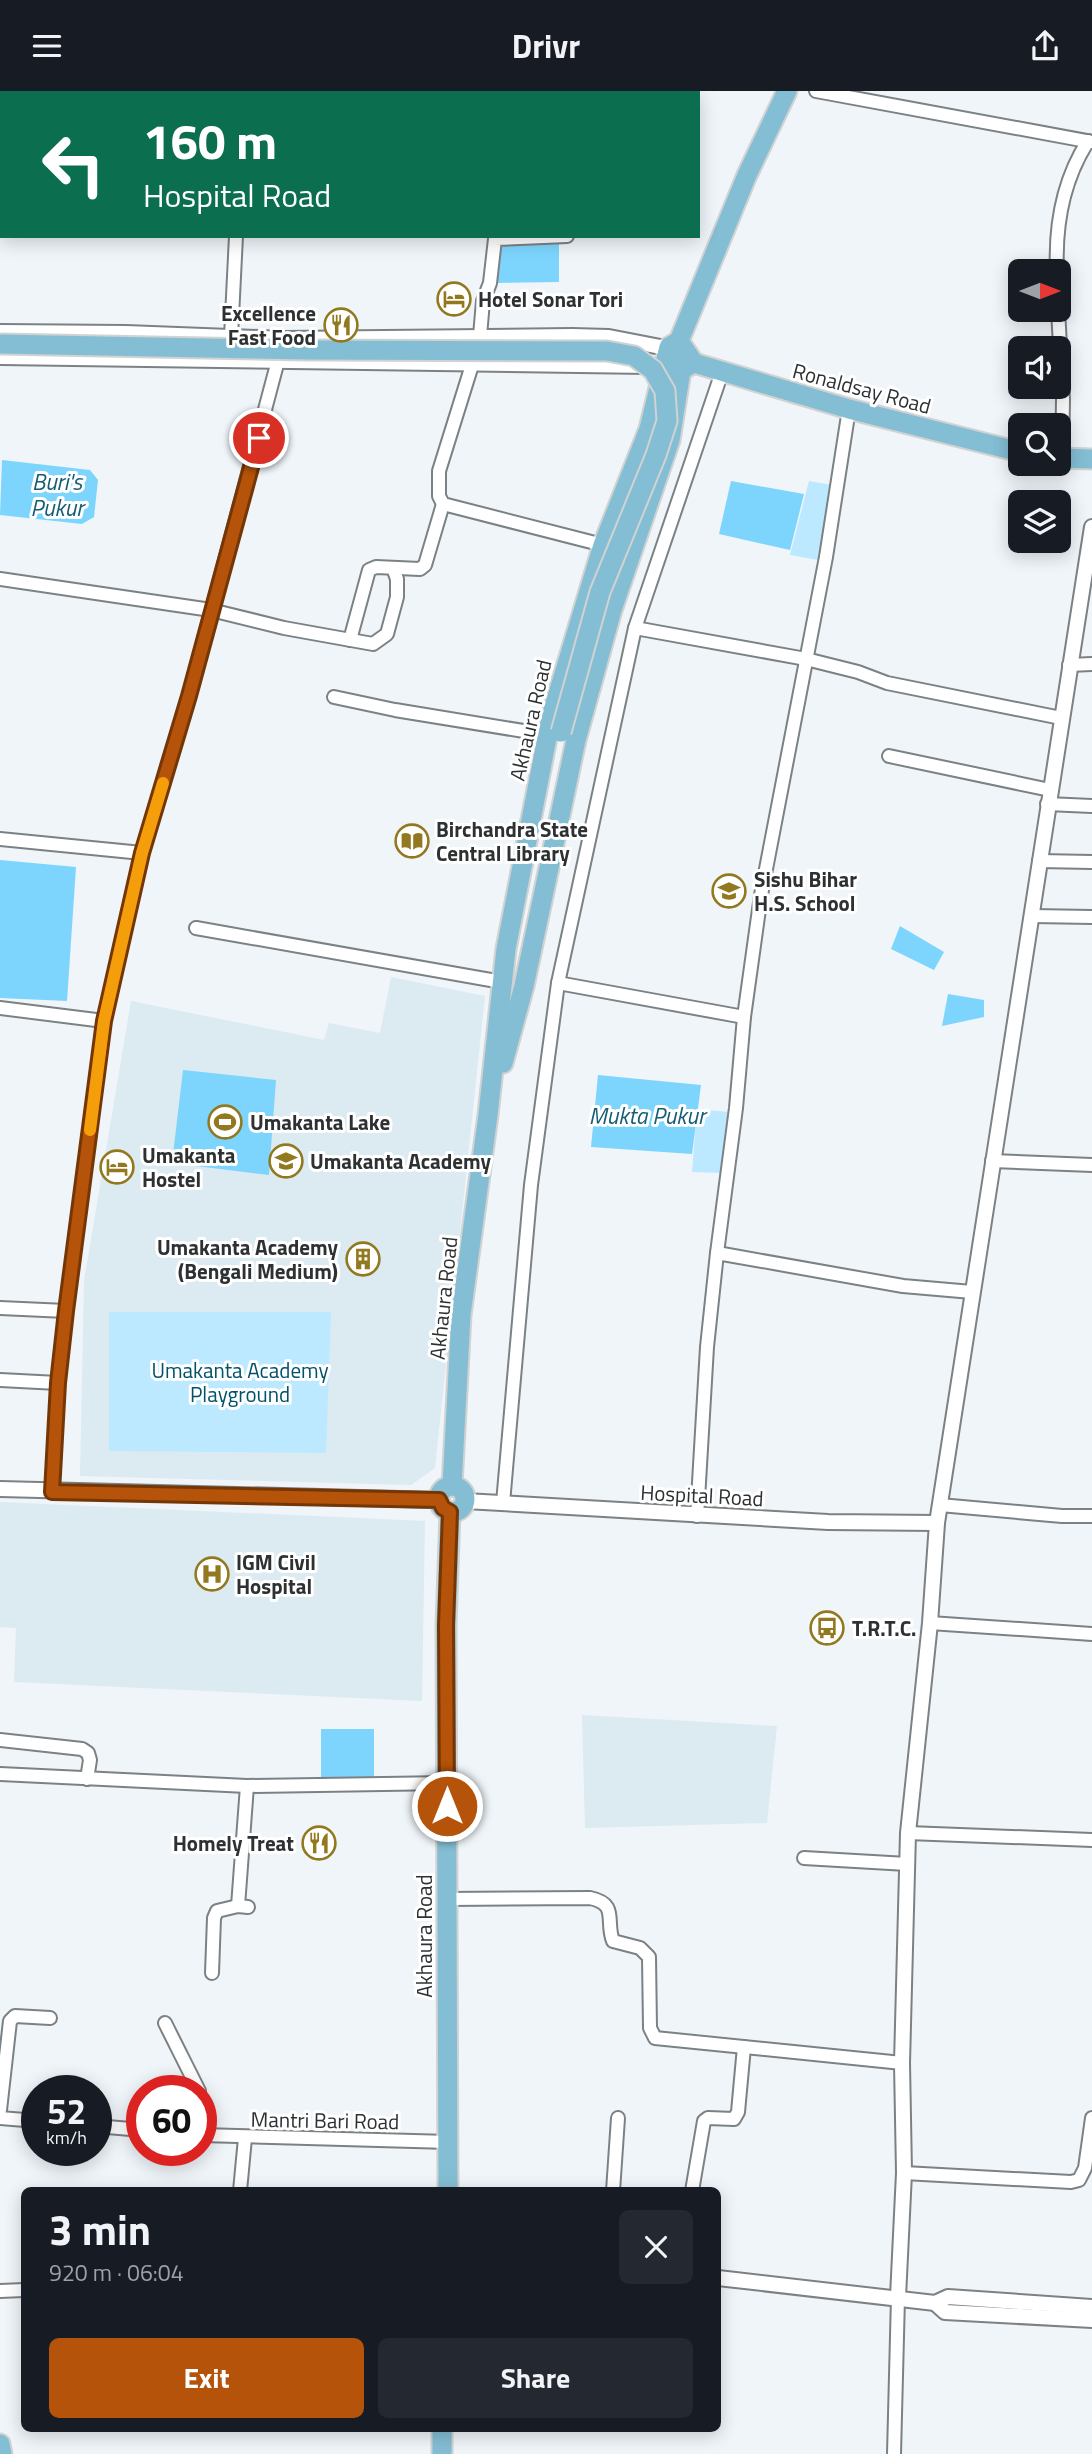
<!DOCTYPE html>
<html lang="en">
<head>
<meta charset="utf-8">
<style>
  body { margin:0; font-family:"Titillium Web",sans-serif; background:#242831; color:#f1f3f6; height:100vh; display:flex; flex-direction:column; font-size:26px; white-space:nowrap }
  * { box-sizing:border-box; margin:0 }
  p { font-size:23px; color:#9ea1a6 }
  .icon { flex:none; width:38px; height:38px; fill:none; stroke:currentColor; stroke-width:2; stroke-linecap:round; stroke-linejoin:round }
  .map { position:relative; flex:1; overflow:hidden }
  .details { position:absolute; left:21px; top:2096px; width:700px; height:245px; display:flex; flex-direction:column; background:#171b24; border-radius:10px; box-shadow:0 4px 18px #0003 }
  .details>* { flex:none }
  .hud { position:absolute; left:0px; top:0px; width:700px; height:147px; box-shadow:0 4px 18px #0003; background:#0b6e4f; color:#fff; overflow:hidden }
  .needle { width:46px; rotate:90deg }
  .buttons { position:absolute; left:1008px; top:168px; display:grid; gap:14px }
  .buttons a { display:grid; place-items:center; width:63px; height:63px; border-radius:10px; background:#171b24; box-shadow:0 4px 18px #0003; font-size:35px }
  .speed { position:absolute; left:21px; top:1984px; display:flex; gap:14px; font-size:35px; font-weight:700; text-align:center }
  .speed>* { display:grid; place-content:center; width:91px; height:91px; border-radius:50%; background:#171b24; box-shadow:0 4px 18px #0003; line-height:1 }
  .speed small { font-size:18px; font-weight:400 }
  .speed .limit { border:10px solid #d22; background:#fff; color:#111 }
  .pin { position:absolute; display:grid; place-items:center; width:60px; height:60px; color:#fff; margin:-30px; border:4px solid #fff; border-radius:50%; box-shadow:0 2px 7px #0007 }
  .me { position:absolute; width:77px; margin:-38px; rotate:0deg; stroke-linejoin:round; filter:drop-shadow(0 0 5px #0008) }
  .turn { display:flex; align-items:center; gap:24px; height:147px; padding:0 28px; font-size:32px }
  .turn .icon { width:91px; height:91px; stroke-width:2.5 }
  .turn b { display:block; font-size:49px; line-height:60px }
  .round { display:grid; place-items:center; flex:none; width:74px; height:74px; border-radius:10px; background:#242831 }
  .head { display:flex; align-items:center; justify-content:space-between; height:119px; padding:0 28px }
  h1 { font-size:42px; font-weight:700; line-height:52px }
  .action { display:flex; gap:14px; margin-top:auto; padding:14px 28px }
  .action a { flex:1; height:80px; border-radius:10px; background:#b45309; color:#fff; font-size:28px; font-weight:700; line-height:80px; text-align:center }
  .action a+a { background:#242831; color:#f1f3f6 }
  header { display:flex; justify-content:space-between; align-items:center; height:91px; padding:0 28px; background:#171b24; font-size:32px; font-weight:700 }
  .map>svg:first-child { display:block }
  .built { fill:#dceaf2 }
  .green { fill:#bce9ff }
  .water { fill:#7dd5fd }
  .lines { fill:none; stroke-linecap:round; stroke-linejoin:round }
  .minor-casing { stroke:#7c8184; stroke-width:16 }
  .tertiary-casing { stroke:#7c8184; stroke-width:18 }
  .primary-casing { stroke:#d1d2d2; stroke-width:23 }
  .minor { stroke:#fff; stroke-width:12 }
  .tertiary { stroke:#fff; stroke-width:14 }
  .primary { stroke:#84bed4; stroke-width:19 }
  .primary-bridge-casing { stroke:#d1d2d2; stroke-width:23; stroke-linecap:butt }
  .primary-bridge { stroke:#84bed4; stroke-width:19 }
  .route-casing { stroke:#753606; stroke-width:18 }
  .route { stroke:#b45309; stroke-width:12 }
  .slow { stroke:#f59e0b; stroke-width:12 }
  .labels { text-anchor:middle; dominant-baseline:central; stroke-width:6; stroke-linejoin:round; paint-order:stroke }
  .poi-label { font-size:21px; font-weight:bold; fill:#2e3132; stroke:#fff; text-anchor:start }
  .street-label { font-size:21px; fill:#2e3132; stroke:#fff }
  .park-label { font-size:21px; fill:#02516b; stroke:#fff }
  .water-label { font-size:23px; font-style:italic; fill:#155c76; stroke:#fff }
</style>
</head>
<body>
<header><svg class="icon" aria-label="menu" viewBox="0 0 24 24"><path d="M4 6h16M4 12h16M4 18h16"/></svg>Drivr<svg class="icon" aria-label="share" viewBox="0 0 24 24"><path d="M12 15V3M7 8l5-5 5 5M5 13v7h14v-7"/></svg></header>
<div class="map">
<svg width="1092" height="2363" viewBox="0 0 1092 2363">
  <rect width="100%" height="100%" fill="#eff5f9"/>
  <g class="built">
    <path d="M 391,886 L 485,905 L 435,1377 L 411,1394 L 80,1385 L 84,1190 L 131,910 L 324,949 L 329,932 L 380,942 Z"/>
    <path d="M 0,1411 L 425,1430 L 422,1610 L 14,1591 L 16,1537 L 0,1536 Z"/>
    <path d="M 582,1624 L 777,1635 L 767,1732 L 585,1737 Z"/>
  </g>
  <g class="green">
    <path d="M 809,390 L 832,394 L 818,469 L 790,464 Z"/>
    <path d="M 697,1018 L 729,1021 L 723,1082 L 692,1081 Z"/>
    <path d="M 109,1221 L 331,1221 L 326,1362 L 109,1360 Z"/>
  </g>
  <g class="water">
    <path d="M 497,149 L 559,151 L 559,191 L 495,192 Z"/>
    <path d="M 2,369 L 90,379 L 98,389 L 94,426 L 82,433 L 0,424 Z"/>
    <path d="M 731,390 L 804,403 L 790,459 L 719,443 Z"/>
    <path d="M 0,769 L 76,776 L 67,910 L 0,907 Z"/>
    <path d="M 900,835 L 944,861 L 934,879 L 891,858 Z"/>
    <path d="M 948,903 L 984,909 L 984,926 L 942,935 Z"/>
    <path d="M 183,979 L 276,989 L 269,1084 L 172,1072 Z"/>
    <path d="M 598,984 L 701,994 L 692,1063 L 591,1056 Z"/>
    <rect x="321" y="1638" width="53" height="52"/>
  </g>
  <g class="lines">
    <defs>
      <g id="minor">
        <path d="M 816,0 L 1092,51"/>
        <path d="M 241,2 L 241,0"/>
        <path d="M 355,2 L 355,0"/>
        <path d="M 579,2 L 579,0"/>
        <path d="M 0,75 L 2,75"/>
        <path d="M 1057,180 C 1055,135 1063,89 1088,50"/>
        <path d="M 1058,219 L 1063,308 L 1062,367"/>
        <path d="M 480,245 L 483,210 L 490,192 L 495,148 L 567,145"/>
        <path d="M 231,246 L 236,145"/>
        <path d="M 472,274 L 439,380 L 439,405 L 443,413 L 603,454"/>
        <path d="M 0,488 L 211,519 L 284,537 L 373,553 L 387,543 L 397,506 L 397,488 L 393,477"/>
        <path d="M 635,537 L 806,568 L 858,581 L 887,592 L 1061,627"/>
        <path d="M 350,549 L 369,479 L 376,476 L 420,478 L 425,474 L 443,413"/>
        <path d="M 1069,574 L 1092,573"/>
        <path d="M 334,606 L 395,619 L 548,644"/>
        <path d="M 889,665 L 1050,699"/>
        <path d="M 1047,713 L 1092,715"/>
        <path d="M 0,748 L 142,762"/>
        <path d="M 1039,770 L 1092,771"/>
        <path d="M 1032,825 L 1092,826"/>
        <path d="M 196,837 L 502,891"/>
        <path d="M 558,892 L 744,926"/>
        <path d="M 0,917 L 104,930"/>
        <path d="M 992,1070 L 1092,1074"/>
        <path d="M 717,1162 L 903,1195 L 972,1201"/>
        <path d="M 0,1217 L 66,1220"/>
        <path d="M 0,1289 L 58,1292"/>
        <path d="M 52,1401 L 58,1292 L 66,1220 L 104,930 L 142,762 L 189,605 L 280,262"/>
        <path d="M 503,1412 L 531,1094 L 558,892 L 635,537 L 722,281"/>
        <path d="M 940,1414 L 1062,1425 L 1092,1425"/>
        <path d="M 697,1425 L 707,1256 L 717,1162 L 736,1017 L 744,926 L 761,804 L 826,466 L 849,318"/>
        <path d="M 930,1532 L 1092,1543"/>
        <path d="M 0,1649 L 82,1658 L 88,1662 L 90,1669 L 87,1688"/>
        <path d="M 0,1683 L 247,1695 L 448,1692"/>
        <path d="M 908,1742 L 1092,1749"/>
        <path d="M 804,1767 L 907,1773"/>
        <path d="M 446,1808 L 590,1807 C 619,1813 605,1830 613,1850 L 640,1857 L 649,1866 L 650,1937 L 655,1947 L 902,1972"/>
        <path d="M 238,1815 L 247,1695"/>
        <path d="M 212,1882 L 214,1827 L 217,1820 L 238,1815 L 248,1816"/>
        <path d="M 165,1932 L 199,2000"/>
        <path d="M 201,2010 L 207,2044"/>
        <path d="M 0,2019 L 10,1930 L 15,1925 L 50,1927"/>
        <path d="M 0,2027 L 37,2030"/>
        <path d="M 96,2035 L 142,2039"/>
        <path d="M 201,2044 L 449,2051"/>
        <path d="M 904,2082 L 1071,2091 L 1079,2089 L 1085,2077 L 1092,2027"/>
        <path d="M 240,2100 L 245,2047"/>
        <path d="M 613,2100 L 618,2027"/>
        <path d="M 692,2100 L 704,2030 L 708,2027 L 734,2028 L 738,2021 L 744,1956"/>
        <path d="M 0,2200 L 24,2199"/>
        <path d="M 894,2363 L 898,2206"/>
      </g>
      <g id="tertiary">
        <path d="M 0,241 L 126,242 L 284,248 L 572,245 L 609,246 L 676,259"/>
        <path d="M 0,266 L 649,275"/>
        <path d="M 0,1398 L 439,1409"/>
        <path d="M 465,1410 L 828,1431 L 937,1432"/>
        <path d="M 718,2187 L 935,2212 L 948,2206 L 1092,2216"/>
        <path d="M 898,2206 L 904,2082 L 902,1972 L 908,1742 L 930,1532 L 937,1432 L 1092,436"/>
        <path d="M 935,2212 L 945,2221 L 1092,2229"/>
      </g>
      <g id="primary">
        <path d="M 679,250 L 747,84 L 787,0"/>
        <path d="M 694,272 L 849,318 L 1020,361"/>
        <path d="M 1059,367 L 1092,368"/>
        <path d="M 503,972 L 524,895 L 576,649 L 612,519 L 670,349 L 683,267"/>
        <path d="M 452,1395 L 461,1224 L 488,1024 L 506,858 L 551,626 L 603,454 L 649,338 L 669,256 L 679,250 L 694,272 L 681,279"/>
        <circle cx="452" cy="1408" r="13"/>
        <path d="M 448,2100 L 446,1534 L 450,1421"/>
        <path d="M 0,2353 L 2,2363"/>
        <path d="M 442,2363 L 442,2338"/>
      </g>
    </defs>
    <use href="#minor" class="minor-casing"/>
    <use href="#tertiary" class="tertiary-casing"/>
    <use href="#primary" class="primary-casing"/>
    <use href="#minor" class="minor"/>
    <use href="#tertiary" class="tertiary"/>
    <use href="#primary" class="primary"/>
    <defs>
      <path id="primary-bridge" d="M 0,253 L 306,259 L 607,260 L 634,265 L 653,279 L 665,300 L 667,330 L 656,364 L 600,501 L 561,641"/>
    </defs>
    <use href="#primary-bridge" class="primary-bridge-casing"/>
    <use href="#primary-bridge" class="primary-bridge"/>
  </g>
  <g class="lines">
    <defs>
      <path id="route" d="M 259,347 L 189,605 L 142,762 L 104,930 L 66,1220 L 58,1292 L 52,1401 L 439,1409 L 443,1417 L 450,1421 L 446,1534 L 447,1715"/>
    </defs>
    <use href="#route" class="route-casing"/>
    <use href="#route" class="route"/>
    <path class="slow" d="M 90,1039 L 104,930 L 142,762 L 163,692"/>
  </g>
  <defs>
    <symbol id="hotel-ring" viewBox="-11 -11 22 22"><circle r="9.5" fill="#fff" stroke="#92781e" stroke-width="1.5"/><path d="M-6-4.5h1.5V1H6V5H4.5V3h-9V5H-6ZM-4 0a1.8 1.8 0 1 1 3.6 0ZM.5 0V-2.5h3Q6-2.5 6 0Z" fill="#92781e"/></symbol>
    <symbol id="restaurant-ring" viewBox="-11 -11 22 22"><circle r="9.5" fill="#fff" stroke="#92781e" stroke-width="1.5"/><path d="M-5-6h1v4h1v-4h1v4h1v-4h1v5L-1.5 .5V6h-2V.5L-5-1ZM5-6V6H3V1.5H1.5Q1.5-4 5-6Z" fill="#92781e"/></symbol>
    <symbol id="library-ring" viewBox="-11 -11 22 22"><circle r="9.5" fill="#fff" stroke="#92781e" stroke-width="1.5"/><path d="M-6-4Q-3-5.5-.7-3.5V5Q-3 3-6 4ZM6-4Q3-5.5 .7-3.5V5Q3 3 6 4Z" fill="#92781e"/></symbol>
    <symbol id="school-ring" viewBox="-11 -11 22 22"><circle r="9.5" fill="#fff" stroke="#92781e" stroke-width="1.5"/><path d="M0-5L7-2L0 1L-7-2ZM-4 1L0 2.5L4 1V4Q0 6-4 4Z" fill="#92781e"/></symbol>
    <symbol id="stadium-ring" viewBox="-11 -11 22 22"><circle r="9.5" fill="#fff" stroke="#92781e" stroke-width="1.5"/><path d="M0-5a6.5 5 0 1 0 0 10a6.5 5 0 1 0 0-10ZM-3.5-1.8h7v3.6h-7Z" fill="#92781e"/></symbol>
    <symbol id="building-ring" viewBox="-11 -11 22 22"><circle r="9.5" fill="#fff" stroke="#92781e" stroke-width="1.5"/><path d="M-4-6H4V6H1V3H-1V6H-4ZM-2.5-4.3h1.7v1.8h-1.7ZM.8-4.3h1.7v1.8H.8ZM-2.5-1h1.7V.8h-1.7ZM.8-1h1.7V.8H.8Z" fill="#92781e"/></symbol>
    <symbol id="hospital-ring" viewBox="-11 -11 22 22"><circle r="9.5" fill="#fff" stroke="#92781e" stroke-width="1.5"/><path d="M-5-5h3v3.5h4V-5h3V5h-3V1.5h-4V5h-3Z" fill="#92781e"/></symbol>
    <symbol id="bus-ring" viewBox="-11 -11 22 22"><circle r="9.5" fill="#fff" stroke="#92781e" stroke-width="1.5"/><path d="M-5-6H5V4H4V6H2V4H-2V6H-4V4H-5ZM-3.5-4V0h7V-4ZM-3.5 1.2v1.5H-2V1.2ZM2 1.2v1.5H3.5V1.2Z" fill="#92781e"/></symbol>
  </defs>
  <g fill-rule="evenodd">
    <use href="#hotel-ring" x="435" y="189" width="38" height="38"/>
    <use href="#restaurant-ring" x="322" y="215" width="38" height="38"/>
    <use href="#library-ring" x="393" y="731" width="38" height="38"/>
    <use href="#school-ring" x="710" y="781" width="38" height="38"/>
    <use href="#stadium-ring" x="206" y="1012" width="38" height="38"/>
    <use href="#school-ring" x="267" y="1051" width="38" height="38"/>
    <use href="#hotel-ring" x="98" y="1057" width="38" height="38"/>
    <use href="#building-ring" x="344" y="1149" width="38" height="38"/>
    <use href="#hospital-ring" x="193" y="1464" width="38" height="38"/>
    <use href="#bus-ring" x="808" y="1518" width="38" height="38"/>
    <use href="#restaurant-ring" x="300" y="1733" width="38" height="38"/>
  </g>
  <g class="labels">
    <g class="poi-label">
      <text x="478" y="208">Hotel Sonar Tori</text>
      <text x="316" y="222" text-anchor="end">Excellence<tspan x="316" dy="24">Fast Food</tspan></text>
      <text x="436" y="738">Birchandra State<tspan x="436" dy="24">Central Library</tspan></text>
      <text x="754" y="788">Sishu Bihar<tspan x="754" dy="24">H.S. School</tspan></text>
      <text x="250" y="1031">Umakanta Lake</text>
      <text x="142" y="1064">Umakanta<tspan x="142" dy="24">Hostel</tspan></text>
      <text x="310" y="1070">Umakanta Academy</text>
      <text x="338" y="1156" text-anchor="end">Umakanta Academy<tspan x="338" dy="24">(Bengali Medium)</tspan></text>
      <text x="236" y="1471">IGM Civil<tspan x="236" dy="24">Hospital</tspan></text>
      <text x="852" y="1537">T.R.T.C.</text>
      <text x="294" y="1752" text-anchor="end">Homely Treat</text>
    </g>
    <g class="street-label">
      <text transform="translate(862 297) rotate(15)">Ronaldsay Road</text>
      <text transform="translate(530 629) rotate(-77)">Akhaura Road</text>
      <text transform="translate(443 1207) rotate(-84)">Akhaura Road</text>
      <text transform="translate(702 1404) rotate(3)">Hospital Road</text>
      <text transform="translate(424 1845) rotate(-90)">Akhaura Road</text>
      <text transform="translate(325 2029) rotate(1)">Mantri Bari Road</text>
    </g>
    <g class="park-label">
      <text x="240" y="1279">Umakanta Academy<tspan x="240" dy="24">Playground</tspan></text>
    </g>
    <g class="water-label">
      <text x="57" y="390">Buri's<tspan x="57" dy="26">Pukur</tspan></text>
      <text x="647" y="1024">Mukta Pukur</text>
    </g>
  </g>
</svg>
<div class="buttons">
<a><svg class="needle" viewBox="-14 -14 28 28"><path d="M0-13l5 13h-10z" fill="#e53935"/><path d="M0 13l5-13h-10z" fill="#9ea1a6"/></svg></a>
<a><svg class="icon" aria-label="sound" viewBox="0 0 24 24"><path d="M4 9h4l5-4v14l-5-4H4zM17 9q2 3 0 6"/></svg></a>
<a><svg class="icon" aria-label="search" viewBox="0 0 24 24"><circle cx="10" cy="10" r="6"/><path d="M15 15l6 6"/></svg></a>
<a><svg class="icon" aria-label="layers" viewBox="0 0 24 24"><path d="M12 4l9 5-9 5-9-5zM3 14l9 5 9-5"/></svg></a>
</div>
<div class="speed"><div>52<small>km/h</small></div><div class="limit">60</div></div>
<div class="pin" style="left:259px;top:347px;background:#d93025"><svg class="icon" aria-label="arrive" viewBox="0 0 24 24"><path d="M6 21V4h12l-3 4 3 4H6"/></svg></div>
<svg class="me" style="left:447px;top:1715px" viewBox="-20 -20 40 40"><circle r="17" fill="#b45309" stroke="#fff" stroke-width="3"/><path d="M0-11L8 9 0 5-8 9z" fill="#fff"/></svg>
<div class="hud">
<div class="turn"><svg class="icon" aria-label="left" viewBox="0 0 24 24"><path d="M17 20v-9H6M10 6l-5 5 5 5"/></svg><div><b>160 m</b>Hospital Road</div></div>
</div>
<section class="details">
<div class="head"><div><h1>3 min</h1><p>920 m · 06:04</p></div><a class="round"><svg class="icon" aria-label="close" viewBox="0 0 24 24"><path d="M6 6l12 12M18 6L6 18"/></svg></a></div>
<div class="action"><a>Exit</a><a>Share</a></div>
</section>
</div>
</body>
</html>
